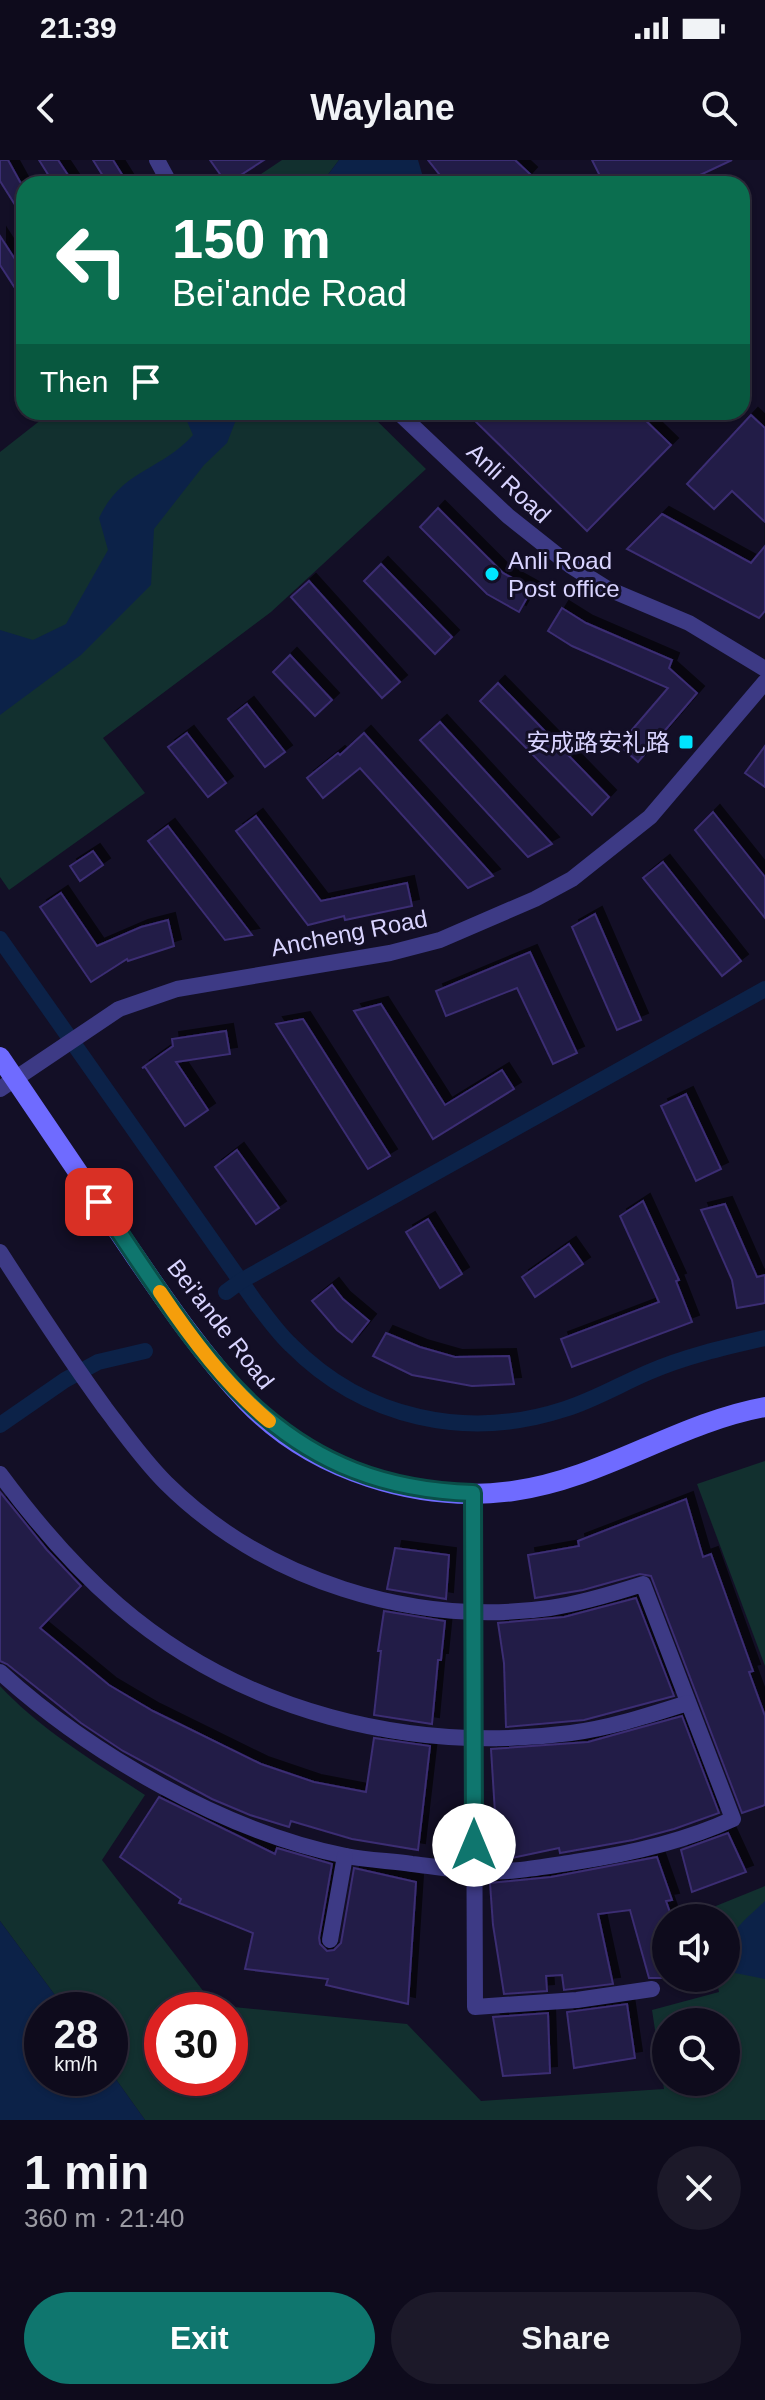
<!DOCTYPE html>
<html lang="en">
<head>
<meta charset="utf-8">
<style>
  body { margin:0; font-family:Arial,"Noto Sans SC",sans-serif; background:#1c1929; color:#f1f3f6; height:100vh; display:flex; flex-direction:column; font-size:30px; white-space:nowrap }
  * { box-sizing:border-box; margin:0 }
  p { font-size:26px; color:#9b9ba3 }
  .icon { flex:none; width:44px; height:44px; fill:none; stroke:currentColor; stroke-width:2; stroke-linecap:round; stroke-linejoin:round }
  .map { position:relative; height:1960px; overflow:hidden }
  .panel { display:flex; flex-direction:column; background:#0e0b1c; flex:1 }
  .panel>* { flex:none }
  .banner { position:absolute; left:16px; top:16px; width:734px; height:244px; border-radius:24px; box-shadow:0 2px 6px #0004,0 0 0 2px #2e2b3b; background:#0b6e4f; color:#fff; overflow:hidden }
  .tools { position:absolute; left:652px; top:1744px; display:grid; gap:16px }
  .tools a { display:grid; place-items:center; width:88px; height:88px; border-radius:50%; background:#0e0b1c; box-shadow:0 2px 6px #0004,0 0 0 2px #2e2b3b; font-size:40px }
  .speed { position:absolute; left:24px; top:1832px; display:flex; gap:16px; font-size:40px; font-weight:700; text-align:center }
  .speed>* { display:grid; place-content:center; width:104px; height:104px; border-radius:50%; background:#0e0b1c; box-shadow:0 2px 6px #0004,0 0 0 2px #2e2b3b; line-height:1 }
  .speed small { font-size:20px; font-weight:400 }
  .speed .limit { border:12px solid #d22; background:#fff; color:#111 }
  .pin { position:absolute; display:grid; place-items:center; width:68px; height:68px; color:#fff; margin:-34px; border-radius:16px; box-shadow:0 4px 12px #0006 }
  .me { position:absolute; width:88px; margin:-44px; rotate:0deg; stroke-linejoin:round; filter:drop-shadow(0 0 6px #0008) }
  .turn { display:flex; align-items:center; gap:28px; height:168px; padding:0 24px; font-size:36px }
  .turn .icon { width:104px; height:104px; stroke-width:2.5 }
  .turn b { display:block; font-size:56px; line-height:68px }
  .then { display:flex; align-items:center; height:76px; padding:0 24px; background:#0003; gap:16px; font-size:30px }
  .round { display:grid; place-items:center; flex:none; width:84px; height:84px; border-radius:42px; background:#1c1929 }
  .overview { display:flex; align-items:center; justify-content:space-between; height:136px; padding:0 24px }
  h1 { font-size:48px; font-weight:700; line-height:60px }
  .cta { display:flex; gap:16px; margin-top:auto; padding:16px 24px }
  .cta a { flex:1; height:92px; border-radius:48px; background:#0f766e; color:#fff; font-size:32px; font-weight:700; line-height:92px; text-align:center }
  .cta a+a { background:#1c1929; color:#f1f3f6 }
  .status { display:flex; justify-content:space-between; align-items:center; height:56px; padding:0 40px; background:#0e0b1c; direction:ltr }
  .status svg { height:22px; fill:currentColor }
  header { display:flex; justify-content:space-between; align-items:center; height:104px; padding:0 24px; background:#0e0b1c; font-size:36px; font-weight:700 }
  .map>svg:first-child { display:block }
  .green { fill:#12302f; fill-rule:evenodd }
  .water { fill:#0c2248 }
  .lines { fill:none; stroke-linecap:round; stroke-linejoin:round }
  .canal { stroke:#0c2248; stroke-width:16 }
  .building { fill:#241b47; stroke:#3b2d73; stroke-width:2; filter:url(#shadow) }
  .street { stroke:#3d3a85; stroke-width:16 }
  .secondary { stroke:#6f6bff; stroke-width:20 }
  .route-casing { stroke:#0a4d48; stroke-width:20 }
  .route { stroke:#0f766e; stroke-width:14 }
  .slow { stroke:#f59e0b; stroke-width:14 }
  .poi-dot { fill:#00e5ff; stroke:#130f26; stroke-width:3 }
  .labels { text-anchor:middle; dominant-baseline:central; stroke-width:6; stroke-linejoin:round; paint-order:stroke }
  .street-label { font-size:24px; fill:#d9d4ff; stroke:#130f26 }
  .poi-label { font-size:24px; fill:#d9d4ff; stroke:#130f26; text-anchor:start }
</style>
</head>
<body>
<div class="status"><b>21:39</b><svg viewBox="0 0 49 12"><path d="M0 12V9h3v3zM5 12V6h3v6zM10 12V3h3v9zM15 12V0h3v12zM26 1h20v11H26zM47 4h2v5h-2z"/></svg></div>
<header><svg class="icon" aria-label="back" viewBox="0 0 24 24"><path d="M15 5l-7 7 7 7"/></svg>Waylane<svg class="icon" aria-label="search" viewBox="0 0 24 24"><circle cx="10" cy="10" r="6"/><path d="M15 15l6 6"/></svg></header>
<div class="map">
<svg width="765" height="1960" viewBox="0 0 765 1960">
  <defs>
    <filter id="shadow"><feDropShadow dx="7" dy="-7" stdDeviation="0" flood-color="#0009"/></filter>
  </defs>
  <rect width="100%" height="100%" fill="#130f26"/>
  <g class="green">
    <path d="M 282,0 L 339,0 L 321,24 L 246,24 Z"/>
    <path d="M 51,252 L 368,252 L 426,309 L 271,452 L 103,578 L 145,633 L 9,730 L 0,717 L 0,292 Z"/>
    <path d="M 765,1301 L 765,1506 L 697,1324 Z"/>
    <path d="M 0,1526 C 41,1570 95,1602 145,1635 L 102,1700 L 214,1845 L 407,1864 L 481,1941 L 664,1929 L 652,1850 L 719,1832 L 716,1818 L 726,1818 L 726,1758 L 702,1758 L 701,1752 L 765,1726 L 765,1960 L 145,1960 L 110,1911 L 110,1850 L 66,1850 L 0,1761 ZM 162,1850 L 230,1850 L 230,1918 L 162,1918 ZM 666,1862 L 726,1862 L 726,1922 L 666,1922 Z"/>
  </g>
  <g class="water">
    <path d="M 339,0 L 418,0 L 425,24 L 321,24 Z"/>
    <path d="M 183,252 L 239,252 L 227,283 L 204,305 L 154,369 L 151,425 L 81,495 L 0,555 L 0,470 L 33,480 L 66,464 L 108,390 L 99,358 C 122,309 161,311 193,275 Z"/>
    <path d="M 765,1741 L 765,1819 L 730,1812 C 717,1779 743,1762 765,1741 Z"/>
    <path d="M 0,1761 L 66,1850 L 42,1850 L 42,1918 L 110,1918 L 110,1911 L 145,1960 L 0,1960 Z"/>
  </g>
  <g class="lines">
    <g class="canal">
      <path d="M 0,779 L 256,1143 C 267,1157 278,1173 291,1185 C 364,1259 467,1281 565,1249 C 594,1240 621,1224 649,1212 C 686,1196 726,1187 765,1178"/>
      <path d="M 226,1132 L 241,1121 L 765,829"/>
      <path d="M 0,1265 L 65,1220 L 98,1202 L 145,1191"/>
    </g>
  </g>
  <g class="building">
    <path d="M 0,0 L 8,0 L 24,29 L 24,59 L 0,21 Z"/>
    <path d="M 39,0 L 58,0 L 74,24 L 54,24 Z"/>
    <path d="M 93,0 L 113,0 L 128,24 L 108,24 Z"/>
    <path d="M 210,0 L 264,0 L 227,24 Z"/>
    <path d="M 428,0 L 515,0 L 530,14 L 521,24 L 447,24 Z"/>
    <path d="M 592,0 L 732,0 L 681,24 L 604,24 Z"/>
    <path d="M 0,76 L 24,113 L 24,122 L 15,128 L 0,105 Z"/>
    <path d="M 466,252 L 637,252 L 671,285 L 587,371 Z"/>
    <path d="M 751,255 L 765,268 L 765,362 L 732,331 L 714,349 L 687,324 Z"/>
    <path d="M 438,348 L 503,413 L 532,429 L 519,452 L 487,434 L 420,367 Z"/>
    <path d="M 662,354 L 751,403 L 765,386 L 765,451 L 759,458 L 627,389 Z"/>
    <path d="M 381,404 L 452,477 L 435,494 L 364,421 Z"/>
    <path d="M 309,421 L 400,522 L 382,538 L 291,437 Z"/>
    <path d="M 562,448 L 586,463 L 672,500 L 669,508 L 697,533 L 638,602 L 619,585 L 668,528 L 572,486 L 548,471 Z"/>
    <path d="M 290,495 L 332,540 L 315,556 L 273,512 Z"/>
    <path d="M 498,523 L 609,637 L 592,655 L 480,541 Z"/>
    <path d="M 247,544 L 285,592 L 265,607 L 228,559 Z"/>
    <path d="M 440,562 L 552,684 L 528,697 L 420,580 Z"/>
    <path d="M 187,573 L 226,623 L 208,637 L 168,587 Z"/>
    <path d="M 364,573 L 493,716 L 468,728 L 360,608 L 323,638 L 307,618 L 338,593 L 340,595 Z"/>
    <path d="M 765,586 L 765,627 L 745,613 Z"/>
    <path d="M 713,652 L 765,717 L 765,758 L 695,670 Z"/>
    <path d="M 256,656 L 321,741 L 407,723 L 412,746 L 345,760 L 344,756 L 308,765 L 236,671 Z"/>
    <path d="M 168,666 L 252,775 L 225,780 L 148,681 Z"/>
    <path d="M 93,691 L 103,705 L 80,721 L 70,706 Z"/>
    <path d="M 663,702 L 741,801 L 722,816 L 643,718 Z"/>
    <path d="M 61,733 L 97,786 L 141,767 L 168,760 L 174,786 L 128,801 L 127,799 L 91,822 L 40,747 Z"/>
    <path d="M 595,754 L 641,860 L 617,870 L 572,767 Z"/>
    <path d="M 530,792 L 577,893 L 553,904 L 517,828 L 446,856 L 436,831 Z"/>
    <path d="M 381,844 L 445,945 L 502,910 L 514,929 L 433,979 L 354,851 Z"/>
    <path d="M 303,859 L 390,996 L 368,1009 L 276,864 Z"/>
    <path d="M 226,871 L 230,894 L 176,902 L 208,950 L 185,966 L 145,907 L 142,908 L 173,886 L 172,879 Z"/>
    <path d="M 686,934 L 721,1009 L 696,1021 L 661,946 Z"/>
    <path d="M 237,990 L 279,1048 L 256,1064 L 215,1007 Z"/>
    <path d="M 643,1041 L 679,1120 L 676,1121 L 692,1162 L 572,1207 L 561,1179 L 659,1142 L 620,1056 Z"/>
    <path d="M 725,1044 L 757,1117 L 765,1115 L 765,1143 L 737,1148 L 732,1120 L 701,1050 Z"/>
    <path d="M 428,1059 L 462,1114 L 440,1128 L 406,1072 Z"/>
    <path d="M 569,1084 L 583,1104 L 535,1137 L 522,1117 Z"/>
    <path d="M 332,1125 L 343,1139 L 369,1161 L 352,1182 L 337,1170 L 312,1141 Z"/>
    <path d="M 386,1173 L 420,1187 L 455,1197 L 509,1196 L 514,1224 L 472,1226 L 412,1215 L 373,1196 Z"/>
    <path d="M 0,1332 L 47,1390 L 81,1426 L 40,1468 L 109,1525 L 153,1551 L 261,1604 L 314,1622 L 366,1632 L 374,1578 L 430,1586 L 418,1690 L 352,1679 L 291,1661 L 289,1667 L 250,1655 L 212,1639 L 123,1591 L 81,1563 L 7,1504 L 0,1501 Z"/>
    <path d="M 686,1339 L 703,1397 L 711,1394 L 753,1511 L 749,1512 L 765,1556 L 765,1645 L 742,1653 L 651,1416 L 640,1414 L 583,1430 L 535,1438 L 528,1395 L 579,1386 L 578,1381 Z"/>
    <path d="M 395,1388 L 449,1395 L 446,1439 L 387,1429 Z"/>
    <path d="M 636,1438 L 674,1536 L 584,1560 L 506,1567 L 504,1503 L 498,1463 L 564,1457 Z"/>
    <path d="M 384,1451 L 445,1461 L 441,1500 L 438,1500 L 432,1564 L 374,1555 L 381,1491 L 378,1491 Z"/>
    <path d="M 682,1556 L 719,1653 L 674,1669 L 633,1680 L 560,1693 L 559,1688 L 498,1701 L 491,1589 L 588,1582 Z"/>
    <path d="M 159,1637 L 275,1694 L 277,1688 L 332,1704 L 319,1778 L 320,1784 L 327,1791 L 334,1790 L 341,1783 L 354,1708 L 416,1722 L 408,1844 L 326,1825 L 328,1819 L 245,1809 L 253,1773 L 179,1743 L 181,1739 L 120,1697 Z"/>
    <path d="M 728,1673 L 746,1712 L 692,1732 L 681,1690 Z"/>
    <path d="M 657,1697 L 672,1740 L 666,1741 L 672,1758 L 666,1758 L 666,1818 L 649,1818 L 630,1750 L 598,1754 L 613,1824 L 564,1830 L 562,1815 L 546,1816 L 547,1831 L 504,1834 L 493,1765 L 490,1723 L 551,1717 Z"/>
    <path d="M 627,1844 L 635,1898 L 574,1908 L 567,1852 Z"/>
    <path d="M 548,1853 L 550,1913 L 503,1916 L 493,1857 Z"/>
  </g>
  <g class="lines">
    <g class="street">
      <path d="M 157,0 L 170,24"/>
      <path d="M 398,252 L 508,356 L 571,406 L 606,428 L 689,463 L 765,509"/>
      <path d="M 0,929 L 119,849 L 177,829 L 390,793 L 440,780 L 535,739 L 572,719 L 650,657 L 765,522"/>
      <path d="M 0,1092 C 34,1145 68,1197 105,1248 C 124,1273 143,1300 166,1323 C 264,1420 413,1467 550,1448 C 582,1443 612,1434 643,1424 L 733,1659 C 683,1682 629,1694 575,1702 C 542,1707 506,1714 472,1711 C 452,1710 432,1706 412,1704 C 390,1701 367,1700 346,1696 C 225,1672 90,1594 0,1512"/>
      <path d="M 0,1314 C 34,1360 74,1407 118,1445 C 242,1552 409,1594 571,1573 C 611,1568 650,1555 688,1543"/>
      <path d="M 473,1333 L 475,1847 L 577,1840 L 652,1829"/>
      <path d="M 330,1780 L 345,1696"/>
    </g>
    <path class="secondary" d="M 0,897 C 42,959 84,1021 126,1083 C 163,1137 201,1194 247,1242 C 313,1311 419,1344 513,1331 C 602,1319 677,1263 765,1247"/>
  </g>
  <g class="lines">
    <defs>
      <path id="route" d="M 99,1042 C 201,1192 271,1327 473,1333 L 474,1685"/>
    </defs>
    <use href="#route" class="route-casing"/>
    <use href="#route" class="route"/>
    <path class="slow" d="M 160,1132 C 191,1178 226,1225 269,1261"/>
  </g>
  <g class="poi-dot">
    <circle cx="492" cy="414" r="8"/>
    <rect x="678" y="574" width="16" height="16" rx="4"/>
  </g>
  <g class="labels">
    <g class="street-label">
      <text transform="translate(509 323) rotate(43)">Anli Road</text>
      <text transform="translate(349 773) rotate(-11)">Ancheng Road</text>
      <text transform="translate(221 1164) rotate(52)">Bei'ande Road</text>
    </g>
    <g class="poi-label">
      <text x="508" y="400">Anli Road<tspan x="508" dy="28">Post office</tspan></text>
      <text x="670" y="582" text-anchor="end">安成路安礼路</text>
    </g>
  </g>
</svg>
<div class="tools">
<a><svg class="icon" aria-label="sound" viewBox="0 0 24 24"><path d="M4 9h4l5-4v14l-5-4H4zM17 9q2 3 0 6"/></svg></a>
<a><svg class="icon" aria-label="search" viewBox="0 0 24 24"><circle cx="10" cy="10" r="6"/><path d="M15 15l6 6"/></svg></a>
</div>
<div class="speed"><div>28<small>km/h</small></div><div class="limit">30</div></div>
<div class="pin" style="left:99px;top:1042px;background:#d93025"><svg class="icon" aria-label="arrive" viewBox="0 0 24 24"><path d="M6 21V4h12l-3 4 3 4H6"/></svg></div>
<svg class="me" style="left:474px;top:1685px" viewBox="-20 -20 40 40"><circle r="19" fill="#fff"/><path d="M0-13L10 11 0 6-10 11z" fill="#0f766e"/></svg>
<div class="banner">
<div class="turn"><svg class="icon" aria-label="left" viewBox="0 0 24 24"><path d="M17 20v-9H6M10 6l-5 5 5 5"/></svg><div><b>150 m</b>Bei'ande Road</div></div>
<div class="then">Then<svg class="icon" aria-label="arrive" viewBox="0 0 24 24"><path d="M6 21V4h12l-3 4 3 4H6"/></svg></div>
</div>
</div>
<section class="panel">
<div class="overview"><div><h1>1 min</h1><p>360 m · 21:40</p></div><a class="round"><svg class="icon" aria-label="close" viewBox="0 0 24 24"><path d="M6 6l12 12M18 6L6 18"/></svg></a></div>
<div class="cta"><a>Exit</a><a>Share</a></div>
</section>
</body>
</html>
